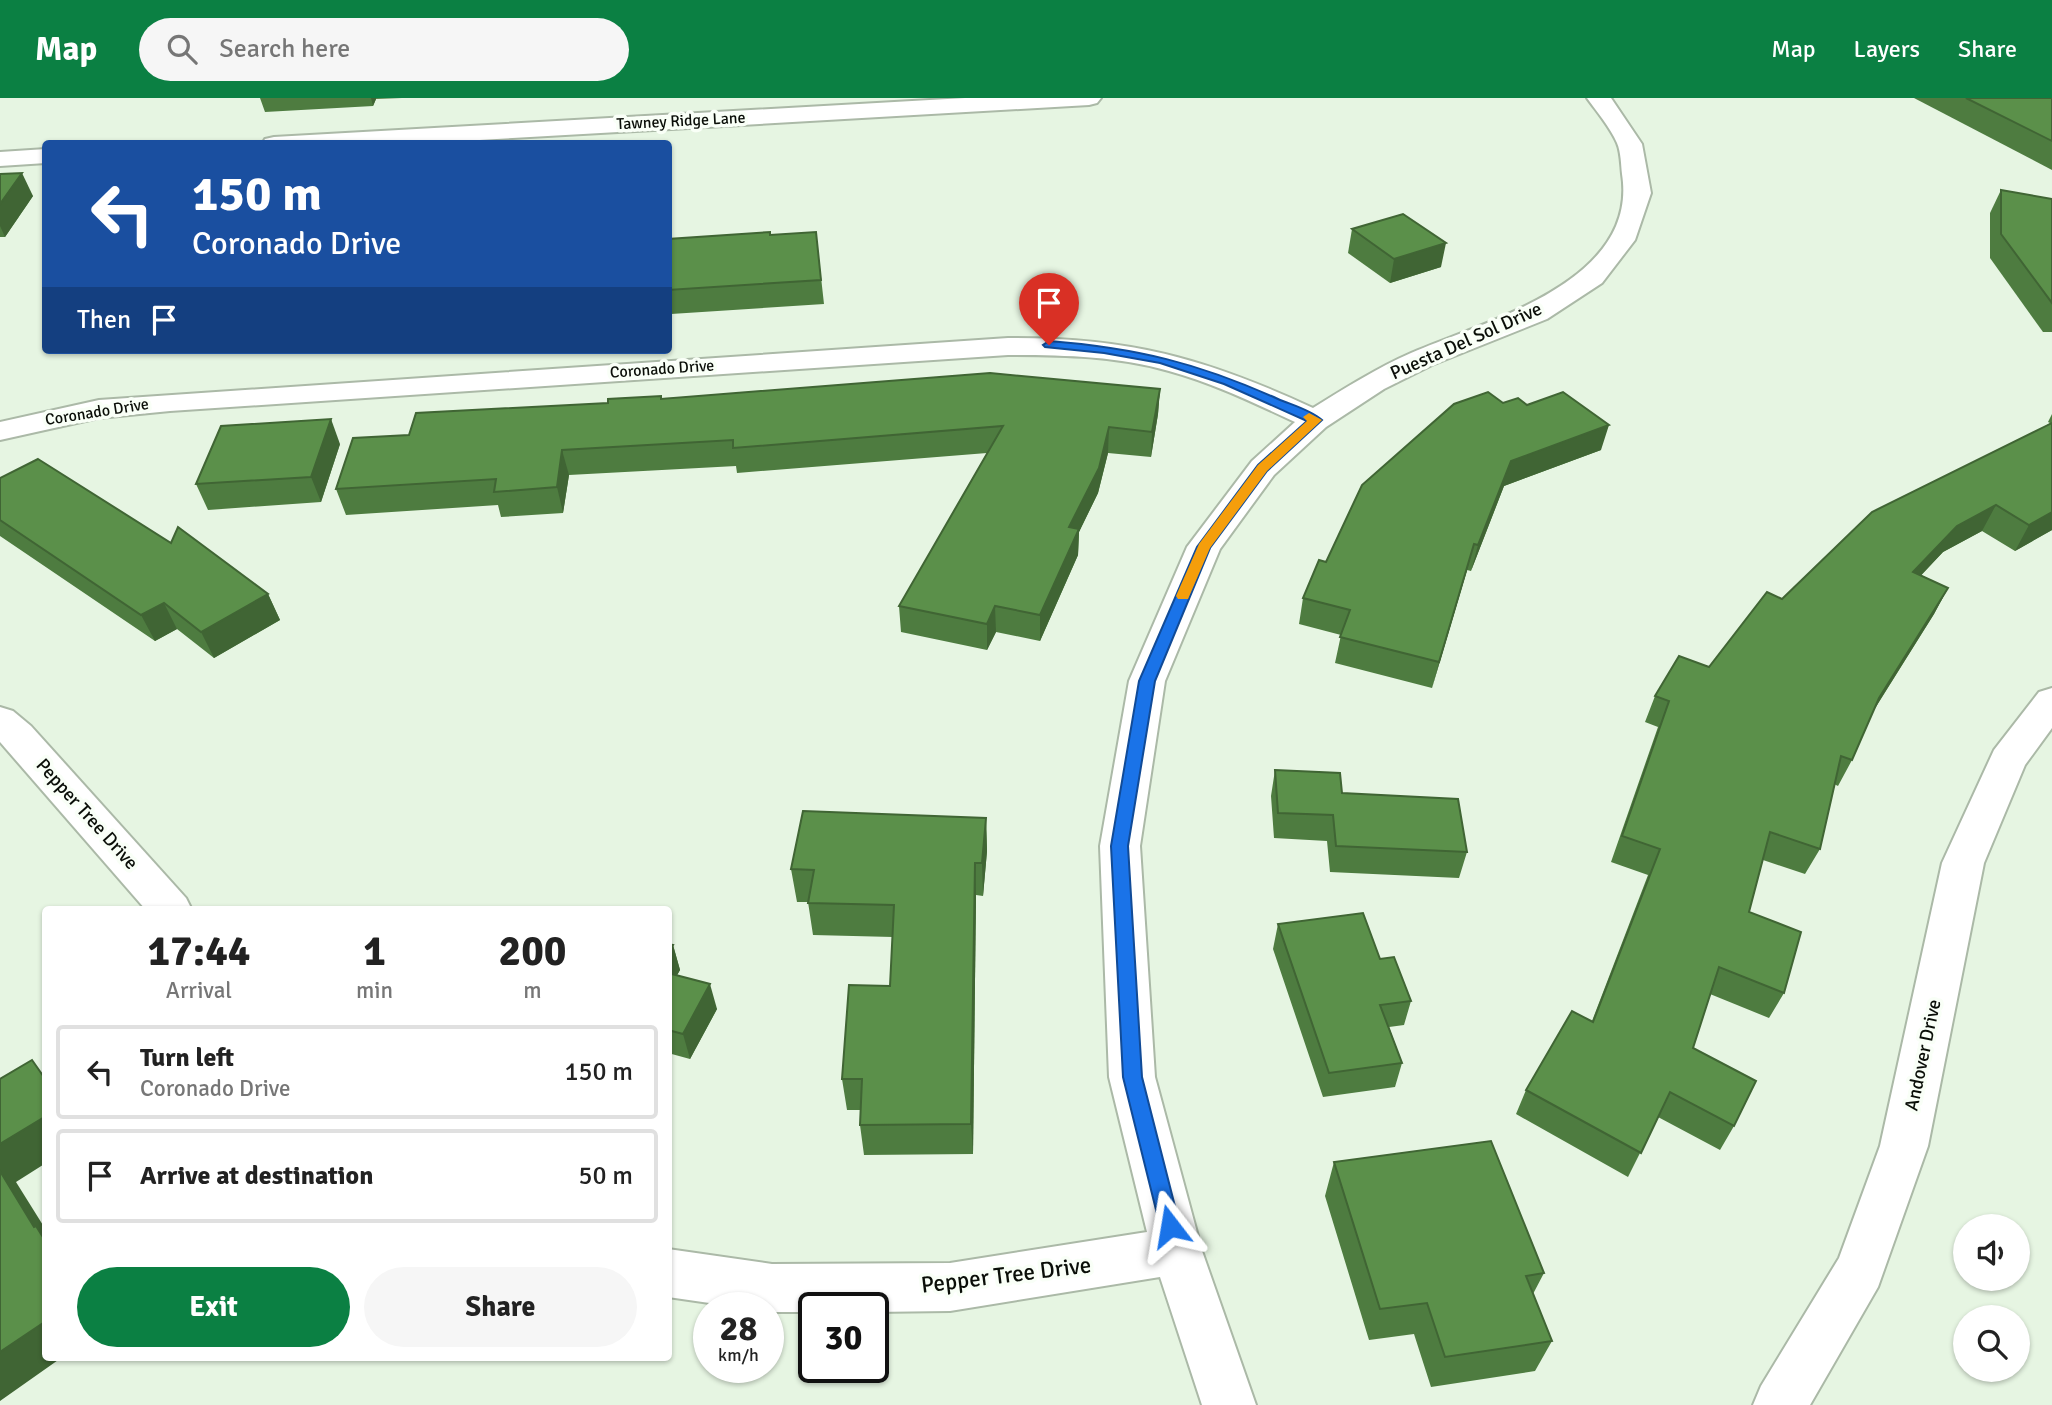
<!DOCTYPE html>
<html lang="en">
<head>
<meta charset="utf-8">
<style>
  body { margin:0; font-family:Signika,sans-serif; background:#f6f6f6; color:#222; height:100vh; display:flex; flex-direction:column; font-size:26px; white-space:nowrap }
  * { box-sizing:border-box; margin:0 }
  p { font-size:23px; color:#767676 }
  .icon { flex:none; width:38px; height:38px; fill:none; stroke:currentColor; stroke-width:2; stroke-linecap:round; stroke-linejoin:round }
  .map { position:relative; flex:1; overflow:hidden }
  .side { position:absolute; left:42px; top:808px; width:630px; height:455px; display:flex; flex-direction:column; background:#fff; border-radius:7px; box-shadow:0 2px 5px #0004 }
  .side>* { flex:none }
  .top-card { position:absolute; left:42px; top:42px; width:630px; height:214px; border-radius:7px; box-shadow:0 2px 5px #0004; background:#1a4fa0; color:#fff; overflow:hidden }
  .buttons { position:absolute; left:1953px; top:1116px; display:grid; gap:14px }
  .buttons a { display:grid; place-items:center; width:77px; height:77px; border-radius:50%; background:#fff; box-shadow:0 2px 5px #0004; font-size:35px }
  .speed { position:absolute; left:693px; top:1194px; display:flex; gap:14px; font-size:35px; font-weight:700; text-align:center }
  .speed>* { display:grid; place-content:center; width:91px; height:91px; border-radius:50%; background:#fff; box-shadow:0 2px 5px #0004; line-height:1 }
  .speed small { font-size:18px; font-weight:400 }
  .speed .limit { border:4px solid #111; border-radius:10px; background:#fff; color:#111 }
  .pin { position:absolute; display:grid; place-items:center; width:60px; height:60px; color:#fff; margin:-72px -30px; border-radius:50% 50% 50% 0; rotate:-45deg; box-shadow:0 0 7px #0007 }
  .pin .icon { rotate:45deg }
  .me { position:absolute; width:77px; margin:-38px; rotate:346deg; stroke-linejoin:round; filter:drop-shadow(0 0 5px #0008) }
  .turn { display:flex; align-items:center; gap:24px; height:147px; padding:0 35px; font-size:32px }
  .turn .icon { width:91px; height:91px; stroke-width:2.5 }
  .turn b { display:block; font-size:49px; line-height:60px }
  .then { display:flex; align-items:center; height:66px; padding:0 35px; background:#0003; gap:14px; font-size:26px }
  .eta { display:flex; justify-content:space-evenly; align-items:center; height:119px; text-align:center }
  .eta b { font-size:42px; font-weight:700; line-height:49px }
  .primary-button { display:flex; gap:14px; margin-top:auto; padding:14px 35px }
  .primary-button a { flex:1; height:80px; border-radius:42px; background:#0b8043; color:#fff; font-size:28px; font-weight:700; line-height:80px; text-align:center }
  .primary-button a+a { background:#f6f6f6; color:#222 }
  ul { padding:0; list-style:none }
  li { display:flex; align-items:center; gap:21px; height:94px; margin:0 14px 10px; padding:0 21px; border:4px solid #e0e0e0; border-radius:7px }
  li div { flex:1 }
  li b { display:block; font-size:26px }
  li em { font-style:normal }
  header { display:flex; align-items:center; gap:42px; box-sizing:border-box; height:98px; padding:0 35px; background:#0b8043; color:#fff }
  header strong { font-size:33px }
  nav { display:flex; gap:38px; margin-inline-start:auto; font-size:24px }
  .search { width:490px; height:63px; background:#f6f6f6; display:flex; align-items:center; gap:18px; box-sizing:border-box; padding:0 24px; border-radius:38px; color:#767676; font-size:26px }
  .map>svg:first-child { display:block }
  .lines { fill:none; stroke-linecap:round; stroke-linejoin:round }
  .minor-casing { stroke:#abb9a7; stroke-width:4 }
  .minor { fill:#fff; fill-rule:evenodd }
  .wall { fill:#4e7c40 }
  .shaded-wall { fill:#406534 }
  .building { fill:#5b904a; stroke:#406534; stroke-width:2 }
  .route { fill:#1a73e8; stroke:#114b97; stroke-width:2 }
  .slow { fill:#f59e0b }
  .labels { text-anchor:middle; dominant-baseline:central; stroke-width:7; stroke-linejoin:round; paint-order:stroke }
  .far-street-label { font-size:16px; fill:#0a0e08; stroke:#f9fff7 }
  .street-label { font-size:19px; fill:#0a0e08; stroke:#f9fff7 }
  .near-street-label { font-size:23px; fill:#0a0e08; stroke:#f9fff7 }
</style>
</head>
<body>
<header>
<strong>Map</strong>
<div class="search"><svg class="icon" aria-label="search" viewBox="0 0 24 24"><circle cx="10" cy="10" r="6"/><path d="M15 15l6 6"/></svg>Search here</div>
<nav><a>Map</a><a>Layers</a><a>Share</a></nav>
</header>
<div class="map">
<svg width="2052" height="1307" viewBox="0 0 2052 1307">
  <rect width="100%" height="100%" fill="#e6f5e2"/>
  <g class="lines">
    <defs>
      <g id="minor">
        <path d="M 965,0 L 1101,0 L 1097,5 L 1089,7 L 410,46 L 262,46 L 265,41 L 274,39 Z"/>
        <path d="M 1587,0 L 1611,0 L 1642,46 L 1651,95 L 1635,142 L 1602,185 L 1547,221 L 1432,267 L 1384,291 L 1326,329 L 1274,377 L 1220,451 L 1165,583 L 1140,748 L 1155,979 L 1202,1153 L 1256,1307 L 1202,1307 L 1160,1179 L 950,1213 L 873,1214 L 873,1209 L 814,1209 L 814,1214 L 768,1214 L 768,1209 L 737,1209 L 668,1199 L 668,1151 L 772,1166 L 950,1165 L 1147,1134 L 1109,979 L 1100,748 L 1129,583 L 1187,449 L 1252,363 L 1295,324 C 1254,305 1213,285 1169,273 C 1117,258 1062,257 1008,257 L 170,313 L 99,320 L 0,342 L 0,324 L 99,302 L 1008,240 C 1128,239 1205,260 1313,310 C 1345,290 1377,270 1411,255 C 1486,223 1639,184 1622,76 C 1621,67 1621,54 1617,45 C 1610,29 1597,14 1587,0 Z"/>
        <path d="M 46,51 L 46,65 L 0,68 L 0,54 Z"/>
        <path d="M 2052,590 L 2052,630 L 2025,667 L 1984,765 L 1928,1048 L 1878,1189 L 1810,1307 L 1753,1307 L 1761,1288 L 1839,1160 L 1880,1048 L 1942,765 L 1994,652 L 2039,594 Z"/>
        <path d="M 0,609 L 13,613 L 31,628 L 186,800 L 192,812 L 146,812 L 0,644 Z"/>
      </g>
    </defs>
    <use href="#minor" class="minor-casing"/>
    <use href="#minor" class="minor"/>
  </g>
  <g class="wall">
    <path d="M 260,0 L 402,0 L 376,1 L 373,8 L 265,14 Z"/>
    <path d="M 1914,0 L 2052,0 L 2052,72 Z"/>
    <path d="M 0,76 L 33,98 L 5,139 L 0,139 Z"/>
    <path d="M 2001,92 L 2052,101 L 2052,234 L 2043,234 L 1990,160 L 1990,115 Z"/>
    <path d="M 1352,131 L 1441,169 L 1390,185 L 1348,155 Z"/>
    <path d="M 816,134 L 824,206 L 671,216 L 668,201 L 668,141 L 770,137 Z"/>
    <path d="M 1160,291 L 1158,316 L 1151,359 L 1108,355 L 1098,395 L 1079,434 L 1078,457 L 1040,543 L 996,534 L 987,552 L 901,534 L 899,508 L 987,355 L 737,375 L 736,368 L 569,377 L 563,415 L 501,419 L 498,407 L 346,417 L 336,391 L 409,337 L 608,305 L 661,298 L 662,300 Z"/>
    <path d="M 1503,305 L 1527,307 L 1601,352 L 1504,388 L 1471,473 L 1467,472 L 1432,590 L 1335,565 L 1341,537 L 1299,526 L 1303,500 L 1326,464 Z"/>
    <path d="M 2052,316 L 2052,432 L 2015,453 L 1982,433 L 1943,454 L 1921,477 L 1948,490 L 1934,516 L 1874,612 L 1852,662 L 1838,688 L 1834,686 L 1820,751 L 1805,776 L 1763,762 L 1749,814 L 1784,895 L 1769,920 L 1710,896 L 1693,950 L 1734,1028 L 1720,1052 L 1658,1019 L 1628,1079 L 1516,1016 L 1526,992 L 1592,923 L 1648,777 L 1611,764 L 1658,629 L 1645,624 L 1655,598 L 1709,569 L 1782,501 L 2050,325 L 2048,324 Z"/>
    <path d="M 340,346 L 321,404 L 208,412 L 196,386 Z"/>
    <path d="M 0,380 L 171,445 L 268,496 L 280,522 L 214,560 L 177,531 L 155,543 L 0,438 Z"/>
    <path d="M 1275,672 L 1342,695 L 1467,754 L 1459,780 L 1330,774 L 1327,743 L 1274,740 L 1271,698 Z"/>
    <path d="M 986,720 L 987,753 L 983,798 L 976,797 L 973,1056 L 864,1057 L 860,1027 L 861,1012 L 847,1012 L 842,981 L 890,888 L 893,839 L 813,837 L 808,804 L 797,804 L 791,771 Z"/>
    <path d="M 1278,826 L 1380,861 L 1411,903 L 1404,927 L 1389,929 L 1402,965 L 1395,989 L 1323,999 L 1273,851 Z"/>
    <path d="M 668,846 L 673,847 L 680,872 L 677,877 L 717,911 L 690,961 L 668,955 Z"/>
    <path d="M 1334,1064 L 1544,1175 L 1533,1196 L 1552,1243 L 1535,1273 L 1431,1289 L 1414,1236 L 1369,1242 L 1325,1098 Z"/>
  </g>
  <g class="shaded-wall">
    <path d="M 371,0 L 376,0 L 376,1 L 373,8 Z"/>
    <path d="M 22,75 L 33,98 L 5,139 L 0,128 L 0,106 Z"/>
    <path d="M 1446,145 L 1441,169 L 1390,185 L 1394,161 Z"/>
    <path d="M 1160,291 L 1158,316 L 1151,359 L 1152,334 Z"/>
    <path d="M 331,321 L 340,346 L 321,404 L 311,379 Z"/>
    <path d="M 1609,327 L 1601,352 L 1504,388 L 1471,473 L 1478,447 L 1511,363 Z"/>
    <path d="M 1109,329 L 1108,355 L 1098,395 L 1079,434 L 1078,457 L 1040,543 L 1040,517 L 1069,429 Z"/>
    <path d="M 562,352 L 569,377 L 563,415 L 557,389 Z"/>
    <path d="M 1996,407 L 1982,433 L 1943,454 L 1900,500 L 1913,474 L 1957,428 Z"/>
    <path d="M 2052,414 L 2052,432 L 2015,453 L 2029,427 Z"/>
    <path d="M 1474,446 L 1467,472 L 1432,590 L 1439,564 Z"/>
    <path d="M 1948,490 L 1934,516 L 1865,626 L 1879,600 Z"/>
    <path d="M 268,496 L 280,522 L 214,560 L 201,534 Z"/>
    <path d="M 164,505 L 177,531 L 155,543 L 141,517 Z"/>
    <path d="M 995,508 L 996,534 L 987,552 L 987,526 Z"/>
    <path d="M 986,720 L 987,753 L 983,798 L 982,765 Z"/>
    <path d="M 975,765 L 976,797 L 973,1056 L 971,1026 Z"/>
    <path d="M 673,847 L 680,872 L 668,893 L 668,855 Z"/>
    <path d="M 710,886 L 717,911 L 690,961 L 683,936 Z"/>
    <path d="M 46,1018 L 46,1065 L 16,1084 L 46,1132 L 46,1144 L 34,1129 L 0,1073 L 0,1046 Z"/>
    <path d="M 46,1223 L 46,1260 L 61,1260 L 0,1303 L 0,1254 Z"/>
  </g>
  <g class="building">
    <path d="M 1966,0 L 2052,0 L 2052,43 Z"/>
    <path d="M 22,75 L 0,106 L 0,76 Z"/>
    <path d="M 2001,92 L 2052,101 L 2052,205 L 2001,136 Z"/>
    <path d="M 1403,116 L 1446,145 L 1394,161 L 1352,131 Z"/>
    <path d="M 770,134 L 770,137 L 816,134 L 821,182 L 668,192 L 668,141 Z"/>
    <path d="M 990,275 L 1160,291 L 1152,334 L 1109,329 L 1099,370 L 1069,429 L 1079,431 L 1040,517 L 995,508 L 987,526 L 899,508 L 1003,328 L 733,350 L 733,342 L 562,352 L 557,389 L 494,394 L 496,381 L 336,391 L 353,340 L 409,337 L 416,315 L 608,305 L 608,301 L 661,298 L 661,301 Z"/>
    <path d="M 1488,294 L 1503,305 L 1518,300 L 1527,307 L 1563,294 L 1609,327 L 1511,363 L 1478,447 L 1474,446 L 1439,564 L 1340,539 L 1350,512 L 1303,500 L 1319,462 L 1326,464 L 1362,387 L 1454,306 Z"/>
    <path d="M 331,321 L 311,379 L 196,386 L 221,328 Z"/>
    <path d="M 2052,325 L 2052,414 L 2029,427 L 1996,407 L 1957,428 L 1913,474 L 1948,490 L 1879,600 L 1852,662 L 1841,658 L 1820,751 L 1770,734 L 1749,814 L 1801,834 L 1784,895 L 1719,869 L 1693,950 L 1756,983 L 1734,1028 L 1670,994 L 1641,1055 L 1526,992 L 1572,913 L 1593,924 L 1660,751 L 1622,738 L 1669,603 L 1655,598 L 1679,558 L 1709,569 L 1767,494 L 1782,501 L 1872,414 Z"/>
    <path d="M 38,361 L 171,445 L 178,429 L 268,496 L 201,534 L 164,505 L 141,517 L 0,422 L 0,380 Z"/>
    <path d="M 1275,672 L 1340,675 L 1342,695 L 1458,701 L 1467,754 L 1336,748 L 1333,717 L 1278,715 Z"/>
    <path d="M 803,713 L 986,720 L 982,765 L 975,765 L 971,1026 L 860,1027 L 862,981 L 842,981 L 849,887 L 890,888 L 894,807 L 808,805 L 814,772 L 791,771 Z"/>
    <path d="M 1363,815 L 1380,861 L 1394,859 L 1411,903 L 1380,907 L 1402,965 L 1329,975 L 1278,826 Z"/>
    <path d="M 668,846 L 673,847 L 668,855 Z"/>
    <path d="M 668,875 L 710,886 L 683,936 L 668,932 Z"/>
    <path d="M 32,962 L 46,982 L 46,1018 L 0,1046 L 0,981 Z"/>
    <path d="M 1491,1043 L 1544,1175 L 1526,1178 L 1552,1243 L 1445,1259 L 1427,1205 L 1380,1211 L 1334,1064 Z"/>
    <path d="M 0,1073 L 34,1129 L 36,1128 L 46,1144 L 46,1223 L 0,1254 Z"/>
  </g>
  <path class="route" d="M 1049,243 C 1137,250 1198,265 1278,301 C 1292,307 1311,312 1322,322 L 1267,373 L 1210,450 L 1155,583 L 1128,748 L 1142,979 L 1180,1128 L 1177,1135 L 1170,1138 L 1163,1135 L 1160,1128 L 1123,979 L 1111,748 L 1139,583 L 1197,449 L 1258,367 L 1307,323 L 1224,286 L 1160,265 L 1104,255 L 1045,249 L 1043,247 Z"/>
  <path class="slow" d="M 1309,315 L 1322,322 L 1267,373 L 1210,450 L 1188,501 L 1178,501 L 1176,498 L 1199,446 L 1258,367 L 1307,323 L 1303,319 Z"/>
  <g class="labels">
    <g class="far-street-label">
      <text transform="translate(681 23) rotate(-3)">Tawney Ridge Lane</text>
      <text transform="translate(662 271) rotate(-4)">Coronado Drive</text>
      <text transform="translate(97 314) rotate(-9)">Coronado Drive</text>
    </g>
    <g class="street-label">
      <text transform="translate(1466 243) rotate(-24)">Puesta Del Sol Drive</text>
      <text transform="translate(87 716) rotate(48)">Pepper Tree Drive</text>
      <text transform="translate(1923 957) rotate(-78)">Andover Drive</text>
    </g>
    <g class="near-street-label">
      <text transform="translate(1006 1177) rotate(-7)">Pepper Tree Drive</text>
    </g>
  </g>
</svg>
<div class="buttons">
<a><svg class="icon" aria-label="sound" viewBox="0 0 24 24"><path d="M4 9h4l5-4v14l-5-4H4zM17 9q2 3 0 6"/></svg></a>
<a><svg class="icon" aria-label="search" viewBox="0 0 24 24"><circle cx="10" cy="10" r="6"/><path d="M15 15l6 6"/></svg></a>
</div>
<div class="speed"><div>28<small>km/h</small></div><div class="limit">30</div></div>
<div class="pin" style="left:1049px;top:247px;background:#d93025"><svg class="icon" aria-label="arrive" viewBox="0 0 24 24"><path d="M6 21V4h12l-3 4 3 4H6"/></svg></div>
<svg class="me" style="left:1170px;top:1128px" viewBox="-20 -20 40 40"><path d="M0-17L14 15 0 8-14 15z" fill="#1a73e8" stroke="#fff" stroke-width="4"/></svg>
<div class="top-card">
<div class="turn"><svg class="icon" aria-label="left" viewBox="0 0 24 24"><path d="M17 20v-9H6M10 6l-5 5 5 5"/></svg><div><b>150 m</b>Coronado Drive</div></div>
<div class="then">Then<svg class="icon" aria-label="arrive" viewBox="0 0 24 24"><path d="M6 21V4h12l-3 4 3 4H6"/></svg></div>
</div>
<section class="side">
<div class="eta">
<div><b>17:44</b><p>Arrival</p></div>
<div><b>1</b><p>min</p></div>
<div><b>200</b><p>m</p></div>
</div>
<ul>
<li><svg class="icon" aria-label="left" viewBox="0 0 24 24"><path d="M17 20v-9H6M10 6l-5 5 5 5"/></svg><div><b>Turn left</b><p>Coronado Drive</p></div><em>150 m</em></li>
<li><svg class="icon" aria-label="arrive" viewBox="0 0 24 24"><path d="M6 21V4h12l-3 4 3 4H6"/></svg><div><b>Arrive at destination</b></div><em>50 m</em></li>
</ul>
<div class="primary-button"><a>Exit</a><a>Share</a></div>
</section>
</div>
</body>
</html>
